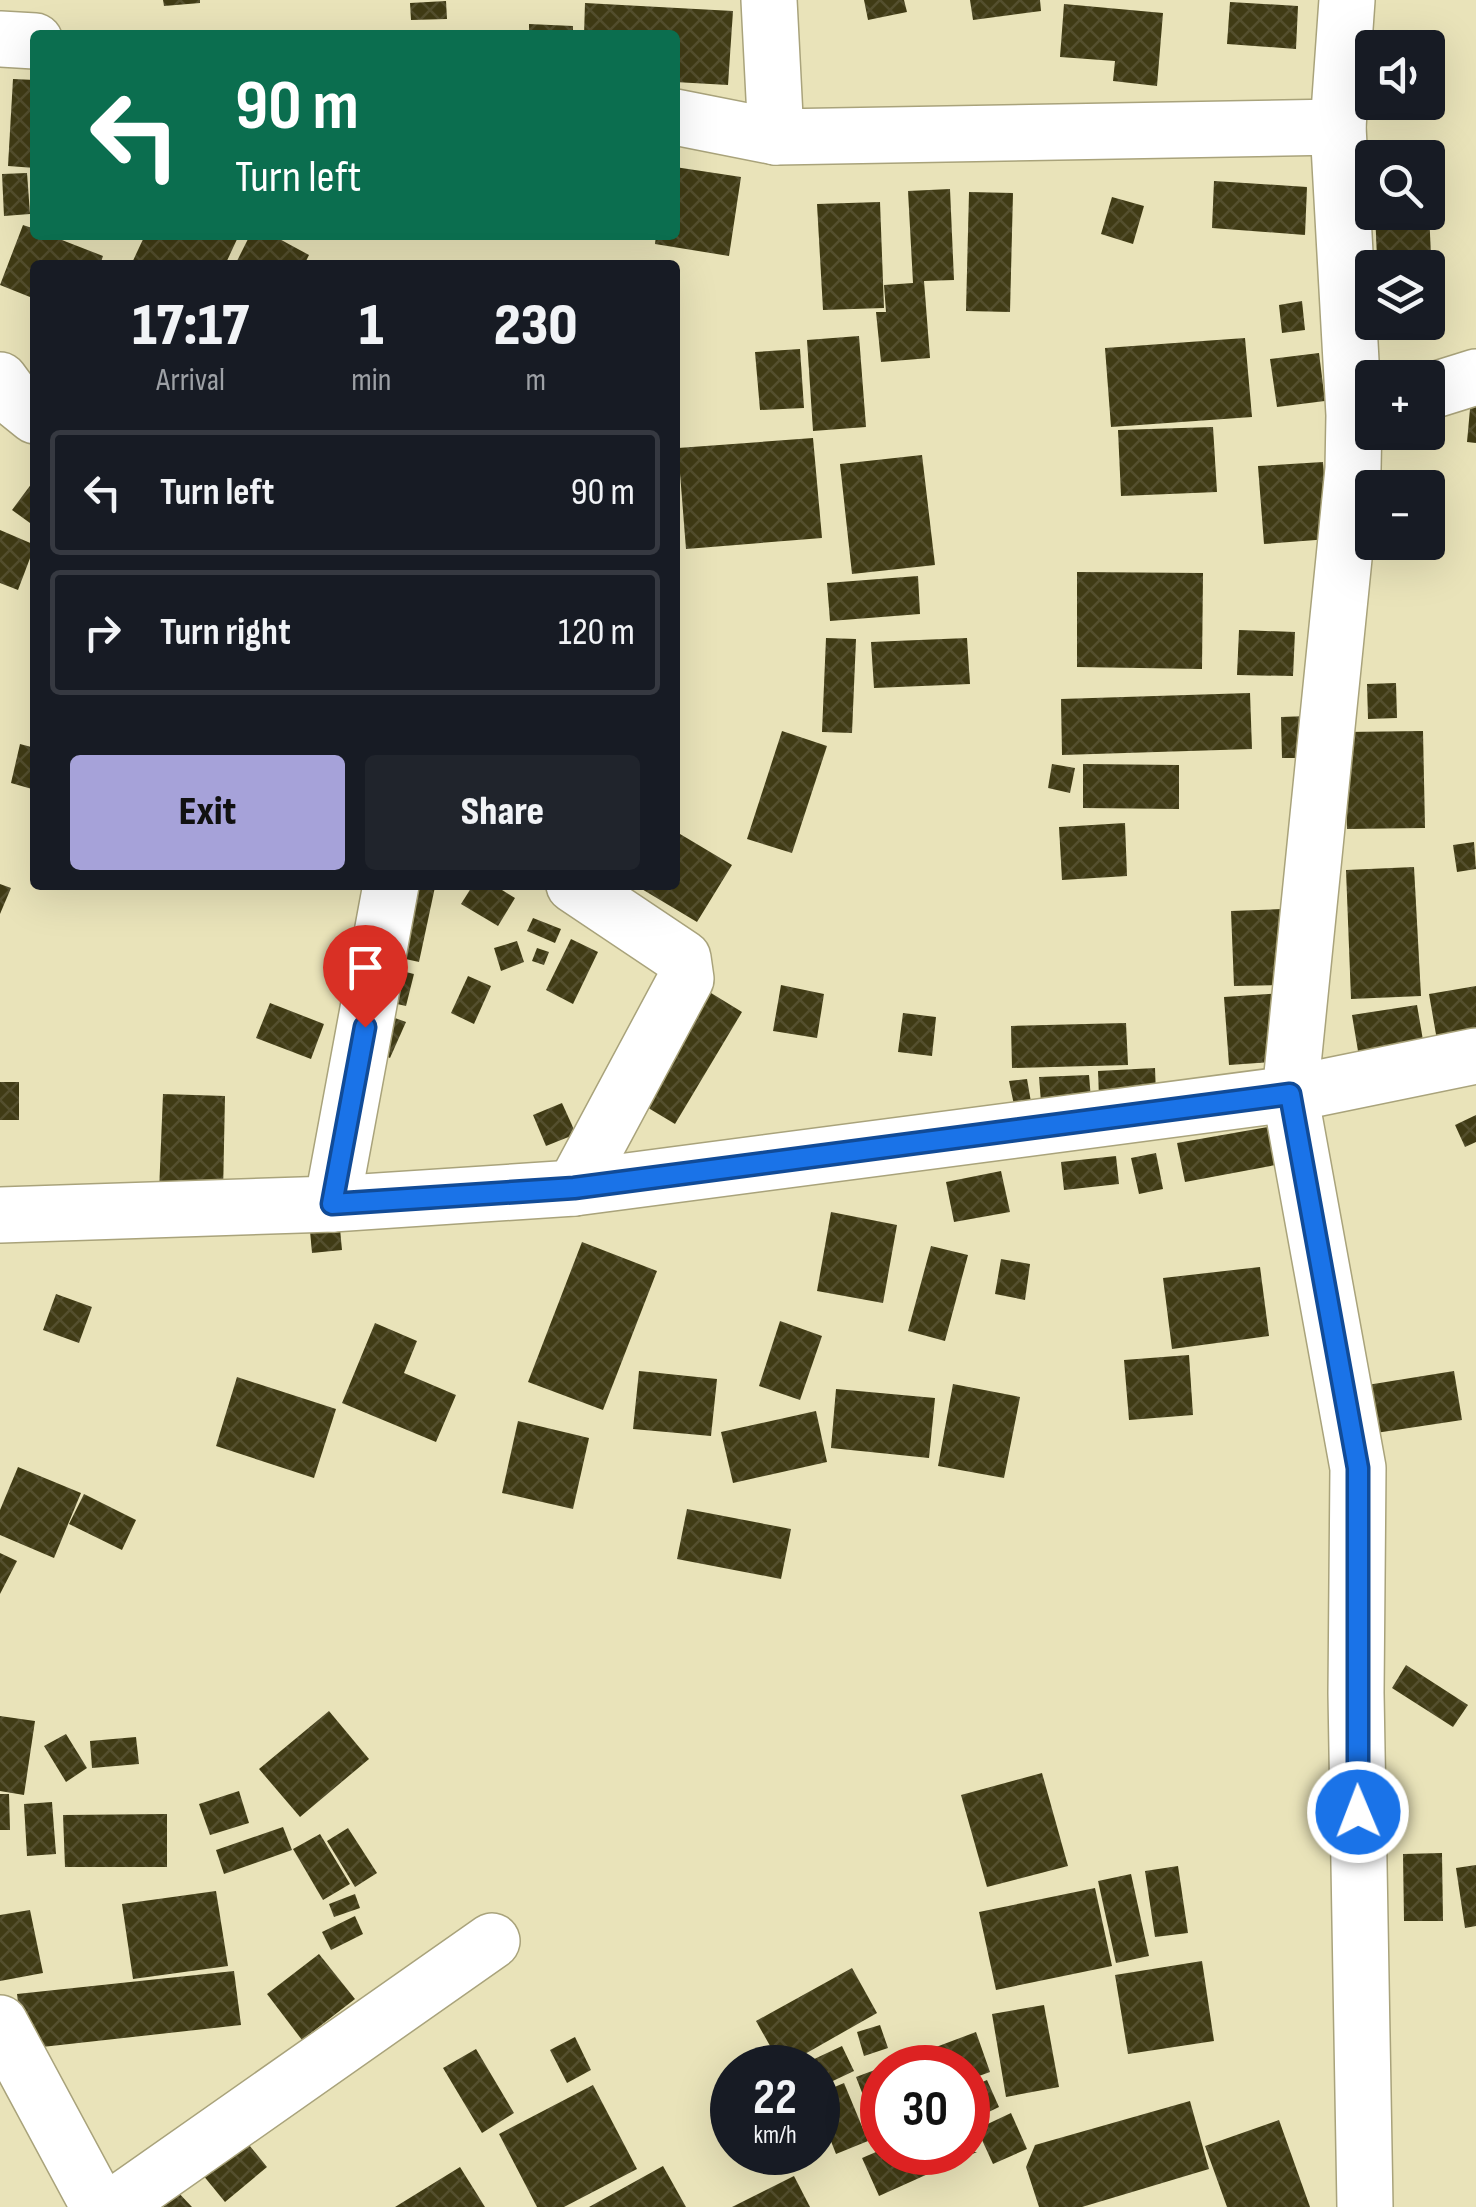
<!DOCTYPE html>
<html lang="en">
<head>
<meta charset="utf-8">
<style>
  body { margin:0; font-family:"Sofia Sans Condensed",sans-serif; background:#20242c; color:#f1f3f6; height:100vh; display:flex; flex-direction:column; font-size:38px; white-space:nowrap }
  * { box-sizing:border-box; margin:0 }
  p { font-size:32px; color:#9ea1a6 }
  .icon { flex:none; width:55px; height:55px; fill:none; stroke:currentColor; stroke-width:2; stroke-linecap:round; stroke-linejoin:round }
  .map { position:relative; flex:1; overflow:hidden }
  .drawer { position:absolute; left:30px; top:260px; width:650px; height:630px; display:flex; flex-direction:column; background:#171b24; border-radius:10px; box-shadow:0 10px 40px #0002 }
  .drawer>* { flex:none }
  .banner { position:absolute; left:30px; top:30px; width:650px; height:210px; border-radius:10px; box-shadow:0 10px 40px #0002; background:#0b6e4f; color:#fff; overflow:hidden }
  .controls { position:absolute; left:1355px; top:30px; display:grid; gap:20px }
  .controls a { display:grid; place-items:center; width:90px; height:90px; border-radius:10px; background:#171b24; box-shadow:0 10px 40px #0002; font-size:50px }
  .speed { position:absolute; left:710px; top:2045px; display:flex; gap:20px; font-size:50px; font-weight:700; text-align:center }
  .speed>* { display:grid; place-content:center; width:130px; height:130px; border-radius:50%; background:#171b24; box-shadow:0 10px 40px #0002; line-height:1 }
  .speed small { font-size:25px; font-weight:400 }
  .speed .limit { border:15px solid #d22; background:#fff; color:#111 }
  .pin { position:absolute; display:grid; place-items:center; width:85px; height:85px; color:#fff; margin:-102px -42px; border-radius:50% 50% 50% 0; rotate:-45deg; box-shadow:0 0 10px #0007 }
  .pin .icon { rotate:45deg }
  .me { position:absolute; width:110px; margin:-55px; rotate:359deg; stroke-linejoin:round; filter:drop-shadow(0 0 8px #0008) }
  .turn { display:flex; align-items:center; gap:35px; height:210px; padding:0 40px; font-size:45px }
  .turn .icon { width:130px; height:130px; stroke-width:2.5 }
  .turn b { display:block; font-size:70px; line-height:85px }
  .eta { display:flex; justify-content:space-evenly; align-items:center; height:170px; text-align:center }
  .eta b { font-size:60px; font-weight:800; line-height:70px }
  .primary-button { display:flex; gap:20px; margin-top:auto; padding:20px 40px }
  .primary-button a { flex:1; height:115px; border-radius:10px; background:#a6a2d9; color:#111; font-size:40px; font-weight:800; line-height:115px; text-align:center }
  .primary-button a+a { background:#20242c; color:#f1f3f6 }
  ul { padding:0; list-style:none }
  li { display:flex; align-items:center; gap:30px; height:125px; margin:0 20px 15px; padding:0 20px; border:5px solid #363941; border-radius:10px }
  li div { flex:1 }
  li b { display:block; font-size:38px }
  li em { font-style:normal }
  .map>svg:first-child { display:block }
  .building { fill:url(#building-cross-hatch) }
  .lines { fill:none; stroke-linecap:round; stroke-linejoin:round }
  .minor-casing { stroke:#a9a37b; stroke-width:58 }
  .minor { stroke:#fff; stroke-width:55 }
  .route-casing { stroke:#114b97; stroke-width:25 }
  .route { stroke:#1a73e8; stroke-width:18 }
</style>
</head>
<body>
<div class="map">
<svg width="1476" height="2207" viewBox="0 0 1476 2207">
  <defs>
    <pattern id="building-cross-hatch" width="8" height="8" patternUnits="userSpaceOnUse" patternTransform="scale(2.5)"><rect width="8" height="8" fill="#403b15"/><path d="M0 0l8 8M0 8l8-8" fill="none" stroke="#544f2e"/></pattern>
  </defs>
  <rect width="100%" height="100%" fill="#e9e3b9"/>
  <g class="building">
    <path d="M 163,0 L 200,0 L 200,3 L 164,6 Z"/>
    <path d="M 864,0 L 904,0 L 907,12 L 868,20 Z"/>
    <path d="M 970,0 L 1040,0 L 1041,11 L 973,20 Z"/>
    <path d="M 446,1 L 447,19 L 411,20 L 410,3 Z"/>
    <path d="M 1230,2 L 1298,6 L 1296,49 L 1227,44 Z"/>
    <path d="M 585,3 L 733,11 L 728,85 L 675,82 L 675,35 L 584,35 Z"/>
    <path d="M 1064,4 L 1163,13 L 1157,86 L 1113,81 L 1115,61 L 1060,57 Z"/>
    <path d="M 529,24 L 573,26 L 573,35 L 529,35 Z"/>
    <path d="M 13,79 L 35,80 L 35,168 L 8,166 Z"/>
    <path d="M 675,167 L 741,177 L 729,256 L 655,244 L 656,235 L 675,235 Z"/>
    <path d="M 27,173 L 30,214 L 4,216 L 2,174 Z"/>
    <path d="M 1214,181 L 1307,187 L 1305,235 L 1212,228 Z"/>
    <path d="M 950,189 L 954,280 L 924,281 L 930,358 L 881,362 L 876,312 L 886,312 L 884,285 L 913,283 L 908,191 Z"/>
    <path d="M 969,192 L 1013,193 L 1010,312 L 966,311 Z"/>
    <path d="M 1112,197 L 1144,206 L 1133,244 L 1101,234 Z"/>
    <path d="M 880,202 L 884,308 L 823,310 L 817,204 Z"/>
    <path d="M 1375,212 L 1429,212 L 1431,256 L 1377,258 Z"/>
    <path d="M 23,225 L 35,229 L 35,235 L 49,235 L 103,256 L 100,265 L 35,265 L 35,299 L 0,285 Z"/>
    <path d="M 145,235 L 239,235 L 225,265 L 131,265 Z"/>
    <path d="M 250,235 L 272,235 L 309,255 L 304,265 L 235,265 Z"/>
    <path d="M 1302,301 L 1305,330 L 1282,333 L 1279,305 Z"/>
    <path d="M 859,336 L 866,427 L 813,431 L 807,340 Z"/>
    <path d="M 1245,338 L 1252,417 L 1111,427 L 1105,348 Z"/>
    <path d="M 800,349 L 804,408 L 760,410 L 755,352 Z"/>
    <path d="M 1319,353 L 1325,401 L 1277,407 L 1270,359 Z"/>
    <path d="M 1472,387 L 1476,387 L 1476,443 L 1467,442 Z"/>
    <path d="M 1213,427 L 1217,492 L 1121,496 L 1118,430 Z"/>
    <path d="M 813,438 L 822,538 L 686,549 L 678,448 Z"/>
    <path d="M 922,455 L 935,565 L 852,574 L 840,464 Z"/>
    <path d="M 1323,462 L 1329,539 L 1264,544 L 1258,466 Z"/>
    <path d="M 35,479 L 35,516 L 30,523 L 12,510 Z"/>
    <path d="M 0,530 L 35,545 L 18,590 L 0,583 Z"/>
    <path d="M 1077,572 L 1203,573 L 1202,669 L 1077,667 Z"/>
    <path d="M 918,576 L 920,614 L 830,621 L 827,583 Z"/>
    <path d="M 1239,630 L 1295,632 L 1293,676 L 1237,675 Z"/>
    <path d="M 826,638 L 856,639 L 852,733 L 822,732 Z"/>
    <path d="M 967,638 L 970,684 L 874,688 L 871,642 Z"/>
    <path d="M 1396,683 L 1397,718 L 1368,719 L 1367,684 Z"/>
    <path d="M 1250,693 L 1252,749 L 1062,755 L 1061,699 Z"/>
    <path d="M 1308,716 L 1309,758 L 1282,758 L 1281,717 Z"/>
    <path d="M 782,731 L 827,746 L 792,853 L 747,839 Z"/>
    <path d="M 1423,731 L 1425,828 L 1347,829 L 1344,732 Z"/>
    <path d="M 20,744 L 35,748 L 32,789 L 11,783 Z"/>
    <path d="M 1052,764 L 1075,768 L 1070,793 L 1048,788 Z"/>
    <path d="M 1083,764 L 1179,765 L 1179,809 L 1083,808 Z"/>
    <path d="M 1125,823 L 1127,876 L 1062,880 L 1059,827 Z"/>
    <path d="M 675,831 L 732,865 L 697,922 L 635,885 L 675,885 Z"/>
    <path d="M 1474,842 L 1476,869 L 1457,872 L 1453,845 Z"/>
    <path d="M 1414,867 L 1421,996 L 1351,999 L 1346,870 Z"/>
    <path d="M 0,884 L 11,888 L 0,914 Z"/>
    <path d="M 407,885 L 435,887 L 419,962 L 392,956 Z"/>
    <path d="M 473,885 L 494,885 L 515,898 L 498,926 L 461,904 Z"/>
    <path d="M 1282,909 L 1286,985 L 1234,986 L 1231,911 Z"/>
    <path d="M 533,918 L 561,929 L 555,943 L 527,931 Z"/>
    <path d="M 571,939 L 598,952 L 573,1004 L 546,990 Z"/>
    <path d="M 517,941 L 524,962 L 501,971 L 494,948 Z"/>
    <path d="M 537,948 L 549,952 L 544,965 L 532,961 Z"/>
    <path d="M 386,967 L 414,974 L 406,1006 L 379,1000 Z"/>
    <path d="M 468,976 L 491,986 L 474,1024 L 451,1013 Z"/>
    <path d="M 698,985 L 742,1012 L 675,1124 L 630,1097 Z"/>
    <path d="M 781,985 L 824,994 L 817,1038 L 773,1031 Z"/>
    <path d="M 1476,986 L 1476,1041 L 1438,1046 L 1429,994 Z"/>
    <path d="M 1281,993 L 1285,1061 L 1229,1065 L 1224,997 Z"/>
    <path d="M 270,1003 L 324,1024 L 311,1059 L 256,1038 Z"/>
    <path d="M 1417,1005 L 1424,1046 L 1359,1057 L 1352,1015 Z"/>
    <path d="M 903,1013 L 936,1017 L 932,1056 L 898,1052 Z"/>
    <path d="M 384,1014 L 406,1022 L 390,1058 L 370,1049 Z"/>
    <path d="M 1126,1023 L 1128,1065 L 1012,1068 L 1011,1026 Z"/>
    <path d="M 1155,1068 L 1156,1095 L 1099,1097 L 1098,1071 Z"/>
    <path d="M 1089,1075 L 1091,1099 L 1041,1102 L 1039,1077 Z"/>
    <path d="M 1027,1079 L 1031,1102 L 1014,1105 L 1009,1081 Z"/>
    <rect x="0" y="1082" width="19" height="38"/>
    <path d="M 163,1094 L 225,1096 L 223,1194 L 159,1192 Z"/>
    <path d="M 562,1103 L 576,1134 L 546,1146 L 533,1115 Z"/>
    <path d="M 1476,1115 L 1476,1142 L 1465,1147 L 1455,1125 Z"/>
    <path d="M 1274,1126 L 1281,1164 L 1185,1182 L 1177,1143 Z"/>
    <path d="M 1156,1153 L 1163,1189 L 1139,1194 L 1131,1158 Z"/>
    <path d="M 1116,1156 L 1119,1184 L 1064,1190 L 1061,1162 Z"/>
    <path d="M 1001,1171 L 1010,1212 L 954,1222 L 946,1182 Z"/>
    <path d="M 831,1212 L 897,1225 L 883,1303 L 817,1291 Z"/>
    <path d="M 340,1229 L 342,1250 L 312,1253 L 310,1231 Z"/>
    <path d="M 582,1242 L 657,1271 L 603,1410 L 528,1382 Z"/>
    <path d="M 931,1246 L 968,1255 L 945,1341 L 908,1331 Z"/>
    <path d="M 1001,1259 L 1030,1264 L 1025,1300 L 995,1294 Z"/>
    <path d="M 1260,1267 L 1269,1336 L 1172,1349 L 1163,1278 Z"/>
    <path d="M 56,1294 L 92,1307 L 79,1343 L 43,1330 Z"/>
    <path d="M 780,1321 L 822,1336 L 800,1400 L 759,1386 Z"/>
    <path d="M 375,1323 L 417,1341 L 404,1373 L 456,1395 L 436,1442 L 342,1403 Z"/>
    <path d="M 1189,1355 L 1193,1415 L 1129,1420 L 1124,1360 Z"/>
    <path d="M 639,1371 L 717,1379 L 711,1436 L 633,1429 Z"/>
    <path d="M 1454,1371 L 1462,1420 L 1369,1434 L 1361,1386 Z"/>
    <path d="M 237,1377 L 336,1409 L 314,1478 L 216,1446 Z"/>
    <path d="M 953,1384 L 1020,1397 L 1004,1478 L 938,1466 Z"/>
    <path d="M 836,1389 L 935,1398 L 929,1458 L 831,1448 Z"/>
    <path d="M 816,1411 L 827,1462 L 733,1483 L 721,1432 Z"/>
    <path d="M 518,1421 L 589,1438 L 573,1509 L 502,1493 Z"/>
    <path d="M 18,1467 L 81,1493 L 54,1558 L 0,1535 L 0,1510 Z"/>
    <path d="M 84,1494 L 136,1520 L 122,1550 L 69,1524 Z"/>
    <path d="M 687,1509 L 791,1529 L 781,1579 L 677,1559 Z"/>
    <path d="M 0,1553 L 17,1561 L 0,1594 Z"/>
    <path d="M 1406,1665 L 1468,1705 L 1453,1727 L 1392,1688 Z"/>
    <path d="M 329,1711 L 369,1759 L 300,1817 L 259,1769 Z"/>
    <path d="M 0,1716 L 35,1721 L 24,1795 L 0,1791 Z"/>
    <path d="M 66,1734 L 87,1768 L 66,1782 L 44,1746 Z"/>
    <path d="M 136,1737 L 139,1764 L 92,1768 L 90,1741 Z"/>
    <path d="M 1042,1773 L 1068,1866 L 987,1887 L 961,1795 Z"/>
    <path d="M 239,1791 L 249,1823 L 210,1835 L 199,1804 Z"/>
    <path d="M 0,1794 L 9,1794 L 10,1830 L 0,1830 Z"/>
    <path d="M 52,1802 L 56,1854 L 27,1856 L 24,1804 Z"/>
    <path d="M 167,1814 L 167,1867 L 65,1867 L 63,1815 Z"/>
    <path d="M 283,1827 L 292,1850 L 224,1874 L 216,1850 Z"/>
    <path d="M 348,1828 L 377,1873 L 355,1887 L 327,1841 Z"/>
    <path d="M 320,1834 L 350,1884 L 323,1900 L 293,1849 Z"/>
    <path d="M 1442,1853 L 1443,1921 L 1404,1921 L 1403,1854 Z"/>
    <path d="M 1476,1865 L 1476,1926 L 1465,1928 L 1456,1868 Z"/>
    <path d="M 1178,1866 L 1188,1933 L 1155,1937 L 1145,1871 Z"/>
    <path d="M 1131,1874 L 1149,1956 L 1116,1963 L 1098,1881 Z"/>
    <path d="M 1095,1888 L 1112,1966 L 996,1990 L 979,1912 Z"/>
    <path d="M 216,1891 L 228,1966 L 133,1979 L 122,1904 Z"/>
    <path d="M 355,1894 L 360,1908 L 334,1917 L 329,1904 Z"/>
    <path d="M 30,1910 L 43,1973 L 0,1981 L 0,1915 Z"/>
    <path d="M 355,1916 L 363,1934 L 331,1950 L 322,1932 Z"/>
    <path d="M 319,1954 L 355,1999 L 302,2040 L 267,1994 Z"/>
    <path d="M 1202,1961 L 1214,2041 L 1128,2054 L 1115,1975 Z"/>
    <path d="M 852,1968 L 877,2013 L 782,2067 L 756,2021 Z"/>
    <path d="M 234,1971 L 241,2025 L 24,2049 L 17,1994 Z"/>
    <path d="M 1044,2005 L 1059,2087 L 1006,2097 L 992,2014 Z"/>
    <path d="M 880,2025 L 888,2048 L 864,2056 L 857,2032 Z"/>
    <path d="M 976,2032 L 990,2072 L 968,2080 L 968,2068 L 882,2068 L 882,2112 L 871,2116 L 856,2077 Z"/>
    <path d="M 575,2037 L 591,2070 L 567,2083 L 550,2050 Z"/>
    <path d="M 842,2046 L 854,2071 L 818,2088 L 818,2068 L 795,2068 Z"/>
    <path d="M 476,2049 L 514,2113 L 482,2133 L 443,2068 Z"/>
    <path d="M 987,2080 L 999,2107 L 968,2122 L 968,2088 Z"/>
    <path d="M 844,2083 L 868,2141 L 836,2154 L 818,2108 L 818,2094 Z"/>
    <path d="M 593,2085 L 637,2169 L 564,2207 L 537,2207 L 499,2134 Z"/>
    <path d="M 1190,2101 L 1209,2169 L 1082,2207 L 1039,2207 L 1026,2167 L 1035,2145 Z"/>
    <path d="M 1011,2113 L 1027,2149 L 993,2164 L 977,2129 Z"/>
    <path d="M 1279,2120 L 1310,2207 L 1227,2207 L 1205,2146 Z"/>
    <path d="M 882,2125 L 882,2152 L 968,2152 L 968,2141 L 973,2152 L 977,2152 L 879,2196 L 862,2158 L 876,2152 L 866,2132 Z"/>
    <path d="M 240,2134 L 267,2167 L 225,2202 L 198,2169 Z"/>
    <path d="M 663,2166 L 686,2207 L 589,2207 Z"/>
    <path d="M 460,2167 L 485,2207 L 395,2207 Z"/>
    <path d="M 794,2176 L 810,2207 L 732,2207 Z"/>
    <path d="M 175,2189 L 192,2207 L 155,2207 Z"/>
  </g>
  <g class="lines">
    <defs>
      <g id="minor">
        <path d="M 769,0 L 776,137"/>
        <path d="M 1347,0 L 1338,127 L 1354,415 L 1353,469 L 1290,1094 L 1358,1468 L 1356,1693 L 1365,2207"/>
        <path d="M 0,39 L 35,41"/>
        <path d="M 675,117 L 776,137 L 1338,127"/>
        <path d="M 0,380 L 14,399 L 35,416"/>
        <path d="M 1428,392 L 1476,377"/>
        <path d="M 574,1188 L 686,979 L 683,958 L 574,885"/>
        <path d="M 332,1204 L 391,885"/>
        <path d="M 0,1215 L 332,1204 L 574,1188 L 1290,1094 L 1476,1056"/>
        <path d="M 0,2023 L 99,2207"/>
        <path d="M 113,2207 L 492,1941"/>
      </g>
    </defs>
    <use href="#minor" class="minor-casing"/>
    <use href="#minor" class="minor"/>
  </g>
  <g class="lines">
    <defs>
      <path id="route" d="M 365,1027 L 332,1204 L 574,1188 L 1290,1094 L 1358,1468 L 1358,1812"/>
    </defs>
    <use href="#route" class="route-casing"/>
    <use href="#route" class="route"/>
  </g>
</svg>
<div class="controls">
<a><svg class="icon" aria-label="sound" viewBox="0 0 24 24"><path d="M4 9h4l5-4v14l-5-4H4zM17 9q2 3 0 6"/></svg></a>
<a><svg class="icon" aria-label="search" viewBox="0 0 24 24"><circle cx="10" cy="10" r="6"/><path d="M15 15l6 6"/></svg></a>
<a><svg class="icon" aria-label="layers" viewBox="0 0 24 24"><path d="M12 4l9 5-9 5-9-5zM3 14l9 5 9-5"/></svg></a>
<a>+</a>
<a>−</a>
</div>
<div class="speed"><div>22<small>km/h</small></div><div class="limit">30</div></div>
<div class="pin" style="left:365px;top:1027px;background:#d93025"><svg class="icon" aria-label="arrive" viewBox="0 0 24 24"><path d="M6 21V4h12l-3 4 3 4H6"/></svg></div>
<svg class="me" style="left:1358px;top:1812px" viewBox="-20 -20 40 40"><circle r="17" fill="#1a73e8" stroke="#fff" stroke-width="3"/><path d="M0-11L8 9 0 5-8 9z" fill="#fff"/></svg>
<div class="banner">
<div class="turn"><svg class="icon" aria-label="left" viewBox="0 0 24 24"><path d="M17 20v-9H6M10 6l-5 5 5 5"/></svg><div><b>90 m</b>Turn left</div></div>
</div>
<section class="drawer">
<div class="eta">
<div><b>17:17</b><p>Arrival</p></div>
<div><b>1</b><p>min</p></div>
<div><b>230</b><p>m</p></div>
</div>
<ul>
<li><svg class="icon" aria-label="left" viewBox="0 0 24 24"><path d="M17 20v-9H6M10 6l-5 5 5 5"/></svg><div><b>Turn left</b></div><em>90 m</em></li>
<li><svg class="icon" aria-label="right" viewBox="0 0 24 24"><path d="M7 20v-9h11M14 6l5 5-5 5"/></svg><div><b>Turn right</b></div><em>120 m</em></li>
</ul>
<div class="primary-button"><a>Exit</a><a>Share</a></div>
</section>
</div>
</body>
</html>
